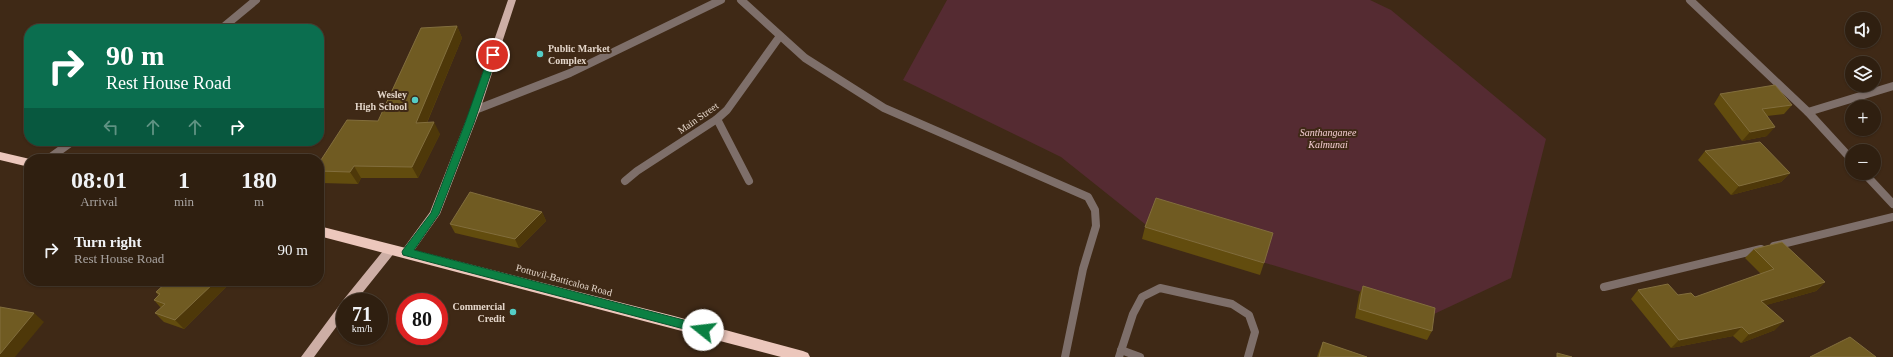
<!DOCTYPE html>
<html lang="en">
<head>
<meta charset="utf-8">
<style>
  body { margin:0; font-family:"Times New Roman",serif; background:#3b2c1e; color:#f1f3f6; height:100vh; display:flex; flex-direction:column; font-size:15px; white-space:nowrap }
  * { box-sizing:border-box; margin:0 }
  p { font-size:13px; color:#a7a29f }
  .icon { flex:none; width:22px; height:22px; fill:none; stroke:currentColor; stroke-width:2; stroke-linecap:round; stroke-linejoin:round }
  .map { position:relative; flex:1; overflow:hidden }
  .sheet { position:absolute; left:24px; top:154px; width:300px; height:132px; display:flex; flex-direction:column; background:#2f1f10; border-radius:16px; box-shadow:0 1px 3px #0004,0 0 0 1px #4a3d30 }
  .sheet>* { flex:none }
  .top-card { position:absolute; left:24px; top:24px; width:300px; height:122px; border-radius:16px; box-shadow:0 1px 3px #0004,0 0 0 1px #4a3d30; background:#0b6e4f; color:#fff; overflow:hidden }
  .buttons { position:absolute; left:1845px; top:12px; display:grid; gap:8px }
  .buttons a { display:grid; place-items:center; width:36px; height:36px; border-radius:50%; background:#2f1f10; box-shadow:0 1px 3px #0004,0 0 0 1px #4a3d30; font-size:20px }
  .speed { position:absolute; left:336px; top:293px; display:flex; gap:8px; font-size:20px; font-weight:700; text-align:center }
  .speed>* { display:grid; place-content:center; width:52px; height:52px; border-radius:50%; background:#2f1f10; box-shadow:0 1px 3px #0004,0 0 0 1px #4a3d30; line-height:1 }
  .speed small { font-size:10px; font-weight:400 }
  .speed .limit { border:6px solid #d22; background:#fff; color:#111 }
  .pin { position:absolute; display:grid; place-items:center; width:34px; height:34px; color:#fff; margin:-17px; border:2px solid #fff; border-radius:50%; box-shadow:0 1px 4px #0007 }
  .me { position:absolute; width:44px; margin:-22px; rotate:286deg; stroke-linejoin:round; filter:drop-shadow(0 0 3px #0008) }
  .turn { display:flex; align-items:center; gap:14px; height:84px; padding:0 16px; font-size:18px }
  .turn .icon { width:52px; height:52px; stroke-width:2.5 }
  .turn b { display:block; font-size:28px; line-height:34px }
  .lanes { display:flex; align-items:center; height:38px; padding:0 16px; background:#0003; justify-content:center; gap:20px; direction:ltr }
  .lanes .off { opacity:.35 }
  .eta { display:flex; justify-content:space-evenly; align-items:center; height:68px; text-align:center }
  .eta b { font-size:24px; font-weight:800; line-height:28px }
  ul { padding:0; list-style:none }
  li { display:flex; align-items:center; gap:12px; height:56px; padding:0 16px }
  li div { flex:1 }
  li b { display:block; font-size:15px }
  li em { font-style:normal }
  .map>svg:first-child { display:block }
  .green { fill:#552b32 }
  .lines { fill:none; stroke-linecap:round; stroke-linejoin:round }
  .lane { stroke:#7e6f6a; stroke-width:8 }
  .street { stroke:#7e6f6a; stroke-width:8 }
  .primary { fill:#cdaea5; fill-rule:evenodd }
  .highway { fill:#ecc7bc; fill-rule:evenodd }
  .wall { fill:#624c0e }
  .shaded-wall { fill:#4e3809 }
  .building { fill:#705b22; stroke:#826e3d }
  .route { fill:#0b8043; stroke:#07532c }
  .poi-dot { fill:#54cdc6; stroke:#3f2916; stroke-width:1.5 }
  .labels { text-anchor:middle; dominant-baseline:central; stroke-width:4; stroke-linejoin:round; paint-order:stroke }
  .poi-label { font-size:10px; font-weight:bold; fill:#e4d6ca; stroke:#3f2916; text-anchor:end }
  .street-label { font-size:10px; fill:#e4d6ca; stroke:#3f2916 }
  .park-label { font-size:10px; font-style:italic; fill:#f5ced3; stroke:#3f2916 }
</style>
</head>
<body>
<div class="map">
<svg width="1893" height="357" viewBox="0 0 1893 357">
  <rect width="100%" height="100%" fill="#3f2916"/>
  <path class="green" d="M 947,0 L 1370,0 L 1391,10 L 1546,139 L 1511,278 L 1434,314 L 1150,228 L 1061,157 L 903,80 Z"/>
  <g class="lines">
    <g class="lane">
      <path d="M 1121,350 L 1140,357"/>
      <path d="M 1119,357 L 1133,314 L 1142,297 L 1160,288 L 1232,304 L 1249,315 L 1255,332 L 1248,357"/>
    </g>
    <g class="street">
      <path d="M 741,0 L 805,58 L 884,108 L 1088,197 L 1095,210 L 1096,226 L 1083,269 L 1065,357"/>
      <path d="M 1690,0 L 1808,112 L 1852,160"/>
      <path d="M 221,29 L 256,0"/>
      <path d="M 475,110 L 570,73 L 721,0"/>
      <path d="M 1808,112 L 1893,86"/>
      <path d="M 717,119 L 749,181"/>
      <path d="M 48,159 L 73,141"/>
      <path d="M 1864,173 L 1893,204"/>
      <path d="M 625,181 L 637,171 L 717,119 L 727,110 L 780,36"/>
      <path d="M 1774,246 L 1893,217"/>
      <path d="M 1604,287 L 1761,249"/>
    </g>
    <g class="primary">
      <path d="M 508,0 L 516,0 L 480,110 L 440,214 L 411,255 L 403,255 L 402,252 L 403,249 L 430,212 L 470,110 Z"/>
      <path d="M 391,245 L 395,246 L 396,249 L 395,252 L 355,302 L 345,302 L 345,315 L 314,357 L 301,357 L 344,299 L 387,246 Z"/>
    </g>
    <g class="highway">
      <path d="M 0,152 L 30,159 L 29,167 L 0,160 Z"/>
      <path d="M 319,226 L 674,316 L 803,351 L 808,353 L 810,357 L 781,357 L 319,236 Z"/>
    </g>
  </g>
  <g class="wall">
    <path d="M 457,26 L 462,38 L 427,123 L 440,134 L 418,178 L 361,178 L 358,184 L 321,183 L 319,179 L 319,163 L 378,121 Z"/>
    <path d="M 1720,94 L 1792,105 L 1784,114 L 1767,116 L 1767,136 L 1742,141 L 1714,104 Z"/>
    <path d="M 1705,151 L 1790,173 L 1781,182 L 1731,195 L 1698,160 Z"/>
    <path d="M 542,212 L 546,221 L 519,248 L 455,233 L 450,224 Z"/>
    <path d="M 1145,227 L 1264,263 L 1260,275 L 1142,239 Z"/>
    <path d="M 1754,249 L 1825,282 L 1816,291 L 1766,305 L 1775,330 L 1741,343 L 1733,336 L 1671,348 L 1631,299 L 1638,290 L 1695,297 L 1761,274 L 1745,258 Z"/>
    <path d="M 168,281 L 227,281 L 229,284 L 184,329 L 164,322 L 155,313 L 161,308 L 154,300 L 158,295 L 156,292 Z"/>
    <path d="M 1363,286 L 1432,331 L 1427,340 L 1355,318 L 1359,295 Z"/>
    <path d="M 1323,342 L 1367,357 L 1317,357 L 1319,351 Z"/>
  </g>
  <g class="shaded-wall">
    <path d="M 457,26 L 462,38 L 422,134 L 416,123 Z"/>
    <path d="M 434,122 L 440,134 L 418,178 L 412,167 Z"/>
    <path d="M 1775,127 L 1767,136 L 1742,141 L 1750,132 Z"/>
    <path d="M 354,166 L 361,178 L 358,184 L 350,172 Z"/>
    <path d="M 1790,173 L 1781,182 L 1731,195 L 1739,186 Z"/>
    <path d="M 542,212 L 546,221 L 519,248 L 515,239 Z"/>
    <path d="M 216,281 L 227,281 L 229,284 L 184,329 L 175,320 Z"/>
    <path d="M 1825,282 L 1816,291 L 1752,309 L 1761,301 Z"/>
    <path d="M 34,313 L 44,322 L 15,357 L 0,357 L 0,354 Z"/>
    <path d="M 1784,321 L 1775,330 L 1741,343 L 1749,334 Z"/>
    <path d="M 1742,327 L 1733,336 L 1671,348 L 1679,340 Z"/>
  </g>
  <g class="building">
    <path d="M 457,26 L 416,123 L 434,122 L 412,167 L 354,166 L 350,172 L 319,171 L 319,163 L 347,120 L 378,121 L 421,28 Z"/>
    <path d="M 1775,85 L 1792,105 L 1762,109 L 1775,127 L 1750,132 L 1720,94 Z"/>
    <path d="M 1760,142 L 1790,173 L 1739,186 L 1705,151 Z"/>
    <path d="M 470,192 L 542,212 L 515,239 L 450,224 Z"/>
    <path d="M 1156,198 L 1273,233 L 1264,263 L 1145,227 Z"/>
    <path d="M 1782,242 L 1825,282 L 1761,301 L 1784,321 L 1749,334 L 1742,327 L 1679,340 L 1638,290 L 1668,284 L 1678,295 L 1691,293 L 1695,297 L 1774,269 L 1754,249 Z"/>
    <path d="M 168,281 L 216,281 L 175,320 L 155,313 L 165,304 L 154,300 L 160,294 L 156,292 Z"/>
    <path d="M 1363,286 L 1435,308 L 1432,331 L 1359,309 Z"/>
    <path d="M 0,307 L 34,313 L 0,354 Z"/>
    <path d="M 1850,337 L 1876,357 L 1810,357 Z"/>
    <path d="M 1323,342 L 1367,357 L 1319,357 Z"/>
    <path d="M 1557,353 L 1572,357 L 1557,357 Z"/>
  </g>
  <path class="route" d="M 493,52 L 497,55 L 474,123 L 439,214 L 414,250 L 703,325 L 706,327 L 708,330 L 706,333 L 703,334 L 403,255 L 402,252 L 403,250 L 431,213 L 465,123 L 489,55 Z"/>
  <g class="poi-dot">
    <circle cx="540" cy="54" r="4"/>
    <circle cx="415" cy="100" r="4"/>
    <circle cx="513" cy="312" r="4"/>
  </g>
  <g class="labels">
    <g class="poi-label">
      <text x="548" y="48" text-anchor="start">Public Market<tspan x="548" dy="12">Complex</tspan></text>
      <text x="407" y="94">Wesley<tspan x="407" dy="12">High School</tspan></text>
      <text x="505" y="306">Commercial<tspan x="505" dy="12">Credit</tspan></text>
    </g>
    <g class="street-label">
      <text transform="translate(698 118) rotate(-35)">Main Street</text>
      <text transform="translate(564 280) rotate(15)">Pottuvil-Batticaloa Road</text>
    </g>
    <g class="park-label">
      <text x="1328" y="132">Santhanganee<tspan x="1328" dy="12">Kalmunai</tspan></text>
    </g>
  </g>
</svg>
<div class="buttons">
<a><svg class="icon" aria-label="sound" viewBox="0 0 24 24"><path d="M4 9h4l5-4v14l-5-4H4zM17 9q2 3 0 6"/></svg></a>
<a><svg class="icon" aria-label="layers" viewBox="0 0 24 24"><path d="M12 4l9 5-9 5-9-5zM3 14l9 5 9-5"/></svg></a>
<a>+</a>
<a>−</a>
</div>
<div class="speed"><div>71<small>km/h</small></div><div class="limit">80</div></div>
<div class="pin" style="left:493px;top:55px;background:#d93025"><svg class="icon" aria-label="arrive" viewBox="0 0 24 24"><path d="M6 21V4h12l-3 4 3 4H6"/></svg></div>
<svg class="me" style="left:703px;top:330px" viewBox="-20 -20 40 40"><circle r="19" fill="#fff"/><path d="M0-13L10 11 0 6-10 11z" fill="#0b8043"/></svg>
<div class="top-card">
<div class="turn"><svg class="icon" aria-label="right" viewBox="0 0 24 24"><path d="M7 20v-9h11M14 6l5 5-5 5"/></svg><div><b>90 m</b>Rest House Road</div></div>
<div class="lanes"><svg class="icon off" aria-label="left" viewBox="0 0 24 24"><path d="M17 20v-9H6M10 6l-5 5 5 5"/></svg><svg class="icon off" aria-label="ahead" viewBox="0 0 24 24"><path d="M12 20V5M6 11l6-6 6 6"/></svg><svg class="icon off" aria-label="ahead" viewBox="0 0 24 24"><path d="M12 20V5M6 11l6-6 6 6"/></svg><svg class="icon" aria-label="right" viewBox="0 0 24 24"><path d="M7 20v-9h11M14 6l5 5-5 5"/></svg></div>
</div>
<section class="sheet">
<div class="eta">
<div><b>08:01</b><p>Arrival</p></div>
<div><b>1</b><p>min</p></div>
<div><b>180</b><p>m</p></div>
</div>
<ul>
<li><svg class="icon" aria-label="right" viewBox="0 0 24 24"><path d="M7 20v-9h11M14 6l5 5-5 5"/></svg><div><b>Turn right</b><p>Rest House Road</p></div><em>90 m</em></li>
</ul>
</section>
</div>
</body>
</html>
